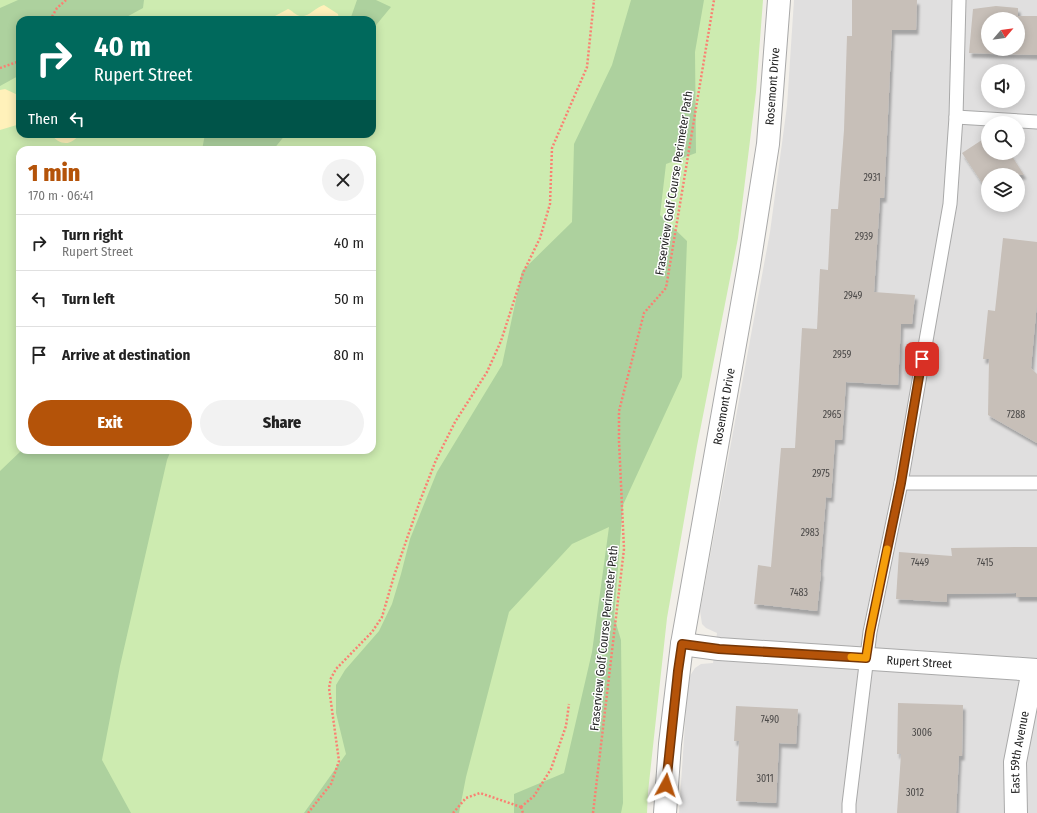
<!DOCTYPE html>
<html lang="en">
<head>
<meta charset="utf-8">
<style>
  body { margin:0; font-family:"Fira Sans Condensed",sans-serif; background:#f2f2f2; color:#222; height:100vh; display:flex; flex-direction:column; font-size:15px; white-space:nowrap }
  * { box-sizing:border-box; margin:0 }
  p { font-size:13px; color:#767676 }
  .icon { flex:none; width:22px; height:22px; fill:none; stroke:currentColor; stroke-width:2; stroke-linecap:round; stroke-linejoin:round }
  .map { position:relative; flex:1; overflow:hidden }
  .details { position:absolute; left:16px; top:146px; width:360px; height:308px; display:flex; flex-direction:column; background:#fff; border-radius:12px; box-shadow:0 2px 10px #0003 }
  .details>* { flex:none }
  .guide { position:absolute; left:16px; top:16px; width:360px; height:122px; border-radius:12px; box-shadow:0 2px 10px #0003; background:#00695c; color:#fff; overflow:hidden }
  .needle { width:26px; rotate:61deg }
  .fabs { position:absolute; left:981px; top:12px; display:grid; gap:8px }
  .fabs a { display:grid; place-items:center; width:44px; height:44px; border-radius:50%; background:#fff; box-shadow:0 2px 10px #0003; font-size:20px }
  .pin { position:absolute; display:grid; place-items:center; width:34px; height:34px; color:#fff; margin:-17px; border-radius:8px; box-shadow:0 2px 6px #0006 }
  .me { position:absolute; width:44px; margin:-22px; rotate:5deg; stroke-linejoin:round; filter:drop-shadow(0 0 3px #0008) }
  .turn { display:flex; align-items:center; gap:14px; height:84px; padding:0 12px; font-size:18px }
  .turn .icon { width:52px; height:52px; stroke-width:2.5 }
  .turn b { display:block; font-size:28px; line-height:34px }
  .then { display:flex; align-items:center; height:38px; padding:0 12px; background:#0003; gap:8px; font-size:15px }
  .round { display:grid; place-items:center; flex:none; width:42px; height:42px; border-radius:21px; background:#f2f2f2 }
  .summary { display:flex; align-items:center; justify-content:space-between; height:68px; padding:0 12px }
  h1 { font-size:24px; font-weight:800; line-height:30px; color:#b45309 }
  .primary-button { display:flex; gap:8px; margin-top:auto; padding:8px 12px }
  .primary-button a { flex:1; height:46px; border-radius:24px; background:#b45309; color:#fff; font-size:16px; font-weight:800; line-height:46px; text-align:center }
  .primary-button a+a { background:#f2f2f2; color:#222 }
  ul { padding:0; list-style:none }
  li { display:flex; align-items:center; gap:12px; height:56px; padding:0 12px; border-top:1px solid #e0e0e0 }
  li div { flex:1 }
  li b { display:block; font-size:15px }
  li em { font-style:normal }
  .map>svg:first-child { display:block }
  .residential { fill:#e0dfdf; fill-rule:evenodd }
  .grass { fill:#cdebb0; fill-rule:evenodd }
  .forest { fill:#add19e }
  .sand { fill:#fff1ba }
  .building { fill:#c7bfb8; fill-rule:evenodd; filter:url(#shadow) }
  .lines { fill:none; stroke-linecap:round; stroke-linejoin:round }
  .service-casing { stroke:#a9a9a9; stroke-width:15 }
  .minor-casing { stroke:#a9a9a9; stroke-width:24 }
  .path { stroke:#fa8072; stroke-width:2.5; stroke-dasharray:2 2; stroke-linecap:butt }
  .service { stroke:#fff; stroke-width:13 }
  .minor { stroke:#fff; stroke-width:22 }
  .route-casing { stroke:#753606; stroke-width:10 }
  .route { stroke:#b45309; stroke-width:7 }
  .slow { stroke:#f59e0b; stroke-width:7 }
  .labels { text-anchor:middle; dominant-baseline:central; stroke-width:3; stroke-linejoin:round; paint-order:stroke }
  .number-label { font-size:10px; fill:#4b4948 }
  .street-label { font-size:12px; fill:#222; stroke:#fff }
</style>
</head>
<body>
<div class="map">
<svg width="1037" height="813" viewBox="0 0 1037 813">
  <defs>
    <filter id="shadow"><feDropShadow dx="2.5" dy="4.5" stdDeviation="1" flood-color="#0004"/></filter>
  </defs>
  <rect width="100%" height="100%" fill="#f2efe9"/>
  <path class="residential" d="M 794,0 L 1037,0 L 1037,813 L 679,813 L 688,679 L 695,668 L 701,664 L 713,663 L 717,633 L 706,628 L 702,624 L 700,611 L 770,232 L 787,106 ZM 988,19 L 1018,19 L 1018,49 L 988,49 ZM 988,71 L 1018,71 L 1018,101 L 988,101 ZM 988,123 L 1018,123 L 1018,153 L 988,153 ZM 988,175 L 1018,175 L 1018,205 L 988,205 Z"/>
  <path class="grass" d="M 0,0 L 763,0 L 756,92 L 738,238 L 697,446 L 667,618 L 648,792 L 647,813 L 0,813 ZM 20,20 L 372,20 L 372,134 L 20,134 ZM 20,150 L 372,150 L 372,450 L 20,450 Z"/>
  <g class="forest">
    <path d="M 18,0 L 144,0 L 143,8 L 121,20 L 20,20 L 20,75 L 0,86 L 0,8 Z"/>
    <path d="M 357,0 L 376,0 L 391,7 L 372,30 L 372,20 L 350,20 Z"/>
    <path d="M 631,0 L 704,0 L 695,52 L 696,153 L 666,164 L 660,215 L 687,241 L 682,377 L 623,505 L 614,617 L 621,640 L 623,803 L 621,813 L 514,813 L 514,794 L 564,773 L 592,652 L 609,527 L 572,544 L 509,612 L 466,777 L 459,813 L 304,813 L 346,754 L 336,713 L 336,685 L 345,670 L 379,631 L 392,604 L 401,574 L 410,539 L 437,472 L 502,365 L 522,271 L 572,222 L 574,144 L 612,65 Z"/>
    <path d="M 205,134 L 286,134 L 273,150 L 202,150 Z"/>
    <path d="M 22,450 L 171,450 L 167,460 L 120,666 L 102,760 L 131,813 L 0,813 L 0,471 Z"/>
  </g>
  <g class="sand">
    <path d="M 324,5 L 338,14 L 339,20 L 261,20 L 265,17 L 275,16 L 288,9 C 293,11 295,15 300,16 C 308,18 316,7 324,5 Z"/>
    <path d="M 5,89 L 20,96 L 20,124 L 0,130 L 0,90 Z"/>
    <path d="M 50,134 L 80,134 C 70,147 60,145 50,134 Z"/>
  </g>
  <g class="building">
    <path d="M 852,0 L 917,0 L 916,30 L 892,30 L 886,157 L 884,198 L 880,198 L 874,292 L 915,295 L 912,324 L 901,324 L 898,385 L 846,382 L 842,440 L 835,440 L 831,498 L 826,497 L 820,572 L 821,572 L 817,611 L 754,604 L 758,565 L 771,567 L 781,448 L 795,448 L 802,328 L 817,329 L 820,269 L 828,270 L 831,209 L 838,209 L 844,130 L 847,36 L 852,36 Z"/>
    <path d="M 996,6 L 1018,8 L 1018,16 L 1037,16 L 1037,55 L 969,53 L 973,9 ZM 988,19 L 1018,19 L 1018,49 L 988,49 Z"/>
    <path d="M 988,136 L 988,153 L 1010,153 L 1024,175 L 988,175 L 988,192 L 962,153 Z"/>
    <path d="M 1003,238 L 1037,242 L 1037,302 L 1031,368 L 1037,374 L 1037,443 L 988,415 L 989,359 L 983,359 L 988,310 L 995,311 Z"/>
    <path d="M 1015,547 L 1037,547 L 1037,597 L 1016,597 L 1016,593 L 947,594 L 947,602 L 896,599 L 899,552 L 952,556 L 951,548 Z"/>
    <path d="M 898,703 L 963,705 L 962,756 L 959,756 L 956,813 L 897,813 L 901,754 L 897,754 Z"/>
    <path d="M 736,706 L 798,709 L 796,744 L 779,743 L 776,803 L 736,801 L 739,741 L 734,741 Z"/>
  </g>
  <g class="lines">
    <defs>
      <g id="service">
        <path d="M 956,117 L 1037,122"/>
        <path d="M 901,483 L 1037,483"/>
        <path d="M 849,813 L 849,804 L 870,632 L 901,483 L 950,204 L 956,117 L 959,0"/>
      </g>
      <g id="minor">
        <path id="s1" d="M 682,644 L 719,649 L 1037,670"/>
        <path id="s2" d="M 665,813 L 670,744 L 682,644 L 749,265 L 768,144 L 779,0"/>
        <path id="s3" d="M 1016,813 L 1015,762 L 1033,670"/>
      </g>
    </defs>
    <use href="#service" class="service-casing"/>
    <use href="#minor" class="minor-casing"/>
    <g class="path">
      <path d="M 50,20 L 57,8 L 66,0"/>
      <path d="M 0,68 L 20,61"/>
      <path d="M 521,807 L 534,796 L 551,769 L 566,726 L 569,704"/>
      <path d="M 521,807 L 523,813"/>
      <path d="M 308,813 L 331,784 L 339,761 L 329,688 L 331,678 L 336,669 L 372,632 L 382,617 L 394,576 L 420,501 L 436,460 L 455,422 L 487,372 L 501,341 L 523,273 L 540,238 L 550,204 L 552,148 L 587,67 L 594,0"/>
      <path d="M 453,813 L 466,798 L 480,793 L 521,807"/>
      <path d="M 593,813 L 624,549 L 619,441 L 619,411 L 644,313 L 666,288 L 714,0"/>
    </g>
    <use href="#service" class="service"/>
    <use href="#minor" class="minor"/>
  </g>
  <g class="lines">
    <defs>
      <path id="route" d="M 666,785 L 678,671 L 682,644 L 719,649 L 866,658 L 870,632 L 901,483 L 922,359"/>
    </defs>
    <use href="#route" class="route-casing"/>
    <use href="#route" class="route"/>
    <path class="slow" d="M 851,657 L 866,658 L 870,632 L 887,549"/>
  </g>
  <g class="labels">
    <g class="number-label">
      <text x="872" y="178">2931</text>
      <text x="864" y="237">2939</text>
      <text x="853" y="296">2949</text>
      <text x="842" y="355">2959</text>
      <text x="832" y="415">2965</text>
      <text x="1016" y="415">7288</text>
      <text x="821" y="474">2975</text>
      <text x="810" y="533">2983</text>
      <text x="920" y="563">7449</text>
      <text x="985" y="563">7415</text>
      <text x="799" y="593">7483</text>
      <text x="770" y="720">7490</text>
      <text x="922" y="733">3006</text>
      <text x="765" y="779">3011</text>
      <text x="915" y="793">3012</text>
    </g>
    <g class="street-label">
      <text stroke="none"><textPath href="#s2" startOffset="735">Rosemont Drive</textPath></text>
      <text transform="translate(674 183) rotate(-81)">Fraserview Golf Course Perimeter Path</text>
      <text stroke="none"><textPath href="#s2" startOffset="411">Rosemont Drive</textPath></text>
      <text transform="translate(604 638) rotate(-84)">Fraserview Golf Course Perimeter Path</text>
      <text stroke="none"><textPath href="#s1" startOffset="238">Rupert Street</textPath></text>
      <text stroke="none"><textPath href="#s3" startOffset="61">East 59th Avenue</textPath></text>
    </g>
  </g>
</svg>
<div class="fabs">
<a><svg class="needle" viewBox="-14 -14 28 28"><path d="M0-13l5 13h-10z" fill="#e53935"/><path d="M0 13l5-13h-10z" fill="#767676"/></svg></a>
<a><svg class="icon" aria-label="sound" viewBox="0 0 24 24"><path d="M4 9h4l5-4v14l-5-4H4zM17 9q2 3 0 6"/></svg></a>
<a><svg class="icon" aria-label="search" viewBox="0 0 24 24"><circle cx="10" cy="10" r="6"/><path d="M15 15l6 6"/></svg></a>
<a><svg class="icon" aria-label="layers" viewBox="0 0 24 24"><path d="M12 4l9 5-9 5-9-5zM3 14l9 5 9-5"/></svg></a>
</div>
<div class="pin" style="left:922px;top:359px;background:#d93025"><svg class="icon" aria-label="arrive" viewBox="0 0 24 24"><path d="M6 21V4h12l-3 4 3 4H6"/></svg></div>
<svg class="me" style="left:666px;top:785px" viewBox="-20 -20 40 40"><path d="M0-17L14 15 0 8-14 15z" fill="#b45309" stroke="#fff" stroke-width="4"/></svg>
<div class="guide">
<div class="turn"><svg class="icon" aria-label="right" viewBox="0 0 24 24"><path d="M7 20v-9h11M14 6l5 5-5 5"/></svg><div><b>40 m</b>Rupert Street</div></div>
<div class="then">Then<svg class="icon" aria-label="left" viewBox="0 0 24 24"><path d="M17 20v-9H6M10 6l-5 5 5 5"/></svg></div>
</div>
<section class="details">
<div class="summary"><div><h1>1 min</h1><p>170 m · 06:41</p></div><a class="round"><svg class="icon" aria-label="close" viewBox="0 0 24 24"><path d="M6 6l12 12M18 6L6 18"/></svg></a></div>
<ul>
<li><svg class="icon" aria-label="right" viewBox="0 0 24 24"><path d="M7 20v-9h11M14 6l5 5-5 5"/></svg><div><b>Turn right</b><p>Rupert Street</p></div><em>40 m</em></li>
<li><svg class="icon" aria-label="left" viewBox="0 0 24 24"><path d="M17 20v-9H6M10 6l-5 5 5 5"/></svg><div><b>Turn left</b></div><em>50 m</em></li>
<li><svg class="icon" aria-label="arrive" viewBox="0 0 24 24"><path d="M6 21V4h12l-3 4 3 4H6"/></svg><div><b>Arrive at destination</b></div><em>80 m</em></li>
</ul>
<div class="primary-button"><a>Exit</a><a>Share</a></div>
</section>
</div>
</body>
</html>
